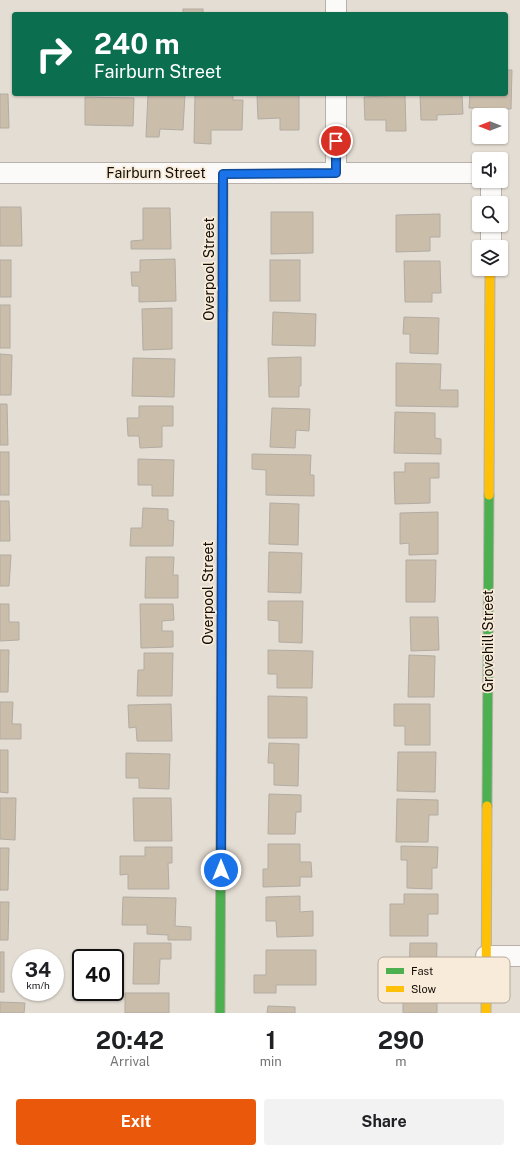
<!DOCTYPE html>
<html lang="en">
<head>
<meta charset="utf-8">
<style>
  body { margin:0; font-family:"Public Sans",sans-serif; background:#f2f2f2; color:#202124; height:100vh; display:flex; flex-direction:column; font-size:15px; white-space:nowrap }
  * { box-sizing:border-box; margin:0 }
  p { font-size:13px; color:#757577 }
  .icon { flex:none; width:22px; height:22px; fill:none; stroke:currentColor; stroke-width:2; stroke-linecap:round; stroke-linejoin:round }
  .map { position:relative; height:1013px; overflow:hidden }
  .details { display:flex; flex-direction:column; background:#fff; flex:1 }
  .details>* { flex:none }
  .top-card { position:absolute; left:12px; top:12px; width:496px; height:84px; border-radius:4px; box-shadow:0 1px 3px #0004; background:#0b6e4f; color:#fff; overflow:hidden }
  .needle { width:26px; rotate:270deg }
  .buttons { position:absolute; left:472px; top:108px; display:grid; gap:8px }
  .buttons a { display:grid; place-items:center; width:36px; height:36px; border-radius:4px; background:#fff; box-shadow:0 1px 3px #0004; font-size:20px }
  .speed { position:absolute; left:12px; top:949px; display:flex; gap:8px; font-size:20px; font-weight:700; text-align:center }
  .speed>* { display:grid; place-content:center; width:52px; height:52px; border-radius:50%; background:#fff; box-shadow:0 1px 3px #0004; line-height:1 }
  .speed small { font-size:10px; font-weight:400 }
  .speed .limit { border:2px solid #111; border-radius:6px; background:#fff; color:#111 }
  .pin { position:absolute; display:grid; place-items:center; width:34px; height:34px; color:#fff; margin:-17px; border:2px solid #fff; border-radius:50%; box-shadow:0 1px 4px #0007 }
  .me { position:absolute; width:44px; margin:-22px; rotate:0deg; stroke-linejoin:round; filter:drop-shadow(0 0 3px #0008) }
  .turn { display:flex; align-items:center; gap:14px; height:84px; padding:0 16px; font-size:18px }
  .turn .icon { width:52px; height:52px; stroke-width:2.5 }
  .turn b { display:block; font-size:28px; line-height:34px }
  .eta { display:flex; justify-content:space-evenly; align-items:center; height:68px; text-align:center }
  .eta b { font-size:24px; font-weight:700; line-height:28px }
  .action { display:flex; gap:8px; margin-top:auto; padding:8px 16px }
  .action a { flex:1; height:46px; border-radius:4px; background:#ea580c; color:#fff; font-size:16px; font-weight:700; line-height:46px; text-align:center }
  .action a+a { background:#f2f2f2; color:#202124 }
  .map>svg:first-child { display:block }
  .building { fill:#cabdaa; stroke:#b2aca4 }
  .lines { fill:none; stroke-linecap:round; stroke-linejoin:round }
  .street-casing { stroke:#b7b1a9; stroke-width:22 }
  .fast-casing { stroke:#b7b1a9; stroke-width:11 }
  .slow-casing { stroke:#b7b1a9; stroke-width:11 }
  .street { stroke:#fbfaf8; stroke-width:20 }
  .fast { stroke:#4caf50; stroke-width:9 }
  .slow { stroke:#ffc107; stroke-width:9 }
  .route-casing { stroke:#114b97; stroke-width:10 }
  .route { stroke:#1a73e8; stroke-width:7 }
  .labels { text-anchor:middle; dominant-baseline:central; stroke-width:3.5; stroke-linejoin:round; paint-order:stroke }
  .street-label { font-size:14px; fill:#100c06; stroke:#f9ebd9 }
  .key { fill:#f9ebd9; stroke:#b3a89a; stroke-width:1 }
  .key-label { font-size:11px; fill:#100c06 }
</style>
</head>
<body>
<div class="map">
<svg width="520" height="1013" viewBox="0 0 520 1013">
  <rect width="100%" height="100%" fill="#e4ddd3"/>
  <g class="building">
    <rect x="183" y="9" width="20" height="5"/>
    <path d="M 506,70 L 512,70 L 511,109 L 469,108 L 470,94 L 506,94 Z"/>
    <path d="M 0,94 L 8,94 L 9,128 L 0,128 Z"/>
    <path d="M 148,94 L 185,94 L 183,130 L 160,129 L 159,137 L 146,137 Z"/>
    <path d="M 195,94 L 233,94 L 233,100 L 243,100 L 242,130 L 211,130 L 211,144 L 194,143 Z"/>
    <path d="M 299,94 L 299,130 L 280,130 L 280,118 L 258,119 L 257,95 Z"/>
    <path d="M 420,94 L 462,94 L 463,114 L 437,115 L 437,120 L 421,120 Z"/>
    <path d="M 405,95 L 406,131 L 386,131 L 386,120 L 365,120 L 364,97 Z"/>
    <path d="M 85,97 L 134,98 L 133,126 L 85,125 Z"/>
    <path d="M 0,207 L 21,207 L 22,246 L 0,246 Z"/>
    <path d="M 143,208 L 170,208 L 171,249 L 131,249 L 131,241 L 143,240 Z"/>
    <path d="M 271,212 L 313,212 L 313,253 L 271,254 Z"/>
    <path d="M 440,214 L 440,237 L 430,237 L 430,251 L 396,252 L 396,215 Z"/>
    <path d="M 175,259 L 176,301 L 139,302 L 139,286 L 132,286 L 131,272 L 140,272 L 140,260 Z"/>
    <rect x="0" y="260" width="11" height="37"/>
    <rect x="270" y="260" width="30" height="41"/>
    <path d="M 404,261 L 440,261 L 441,293 L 432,293 L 432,302 L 405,302 Z"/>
    <rect x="0" y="305" width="10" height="43"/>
    <path d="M 172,308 L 172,349 L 143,350 L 142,309 Z"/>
    <path d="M 273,312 L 316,314 L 315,346 L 272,345 Z"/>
    <path d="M 404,317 L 439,318 L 438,354 L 410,353 L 410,334 L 403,334 Z"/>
    <path d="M 0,354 L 12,355 L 11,395 L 0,395 Z"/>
    <path d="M 301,357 L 301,386 L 299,386 L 299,397 L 269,397 L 268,358 Z"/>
    <path d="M 133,358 L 175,359 L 174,397 L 132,396 Z"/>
    <path d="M 396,363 L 441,364 L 440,390 L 458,390 L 458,407 L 396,406 Z"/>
    <path d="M 0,404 L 7,404 L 8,445 L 0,445 Z"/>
    <path d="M 139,406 L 173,406 L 173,426 L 162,426 L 162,447 L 140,448 L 139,436 L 128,436 L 127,418 L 139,418 Z"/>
    <path d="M 272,408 L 310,409 L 309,431 L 296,430 L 295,448 L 270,447 Z"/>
    <path d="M 395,412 L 435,413 L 435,438 L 441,439 L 441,454 L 394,453 Z"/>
    <rect x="0" y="452" width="9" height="43"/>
    <path d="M 252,454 L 311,455 L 310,475 L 314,475 L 314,496 L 266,495 L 266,470 L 252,469 Z"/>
    <path d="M 138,459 L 174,460 L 173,496 L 152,496 L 152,485 L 138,485 Z"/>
    <path d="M 405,463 L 439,463 L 439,478 L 430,478 L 430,503 L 395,504 L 394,472 L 405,472 Z"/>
    <path d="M 0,501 L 9,501 L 10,541 L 0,541 Z"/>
    <path d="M 270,503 L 299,504 L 298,545 L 269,544 Z"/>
    <path d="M 143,508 L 168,509 L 168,520 L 174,521 L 173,546 L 130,546 L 131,528 L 142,528 Z"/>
    <path d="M 438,512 L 438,554 L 409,555 L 409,543 L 400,544 L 400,513 Z"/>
    <path d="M 269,552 L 302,553 L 301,593 L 268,592 Z"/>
    <path d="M 0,555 L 11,555 L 9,586 L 0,586 Z"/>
    <path d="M 146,557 L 174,557 L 173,575 L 178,575 L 178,598 L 145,598 Z"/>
    <path d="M 406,560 L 436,560 L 435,602 L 406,602 Z"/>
    <path d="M 268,601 L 303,601 L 302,643 L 279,642 L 279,621 L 268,620 Z"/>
    <path d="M 0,604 L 9,604 L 9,622 L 19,622 L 19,640 L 0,641 Z"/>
    <path d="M 140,604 L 173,604 L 174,620 L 162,621 L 162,631 L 173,631 L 173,647 L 141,648 Z"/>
    <path d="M 410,617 L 438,617 L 439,650 L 411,651 Z"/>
    <path d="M 0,650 L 9,650 L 8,692 L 0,692 Z"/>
    <path d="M 268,650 L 313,651 L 312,688 L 277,688 L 277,674 L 268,674 Z"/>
    <path d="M 144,653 L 173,653 L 172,696 L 137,696 L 138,670 L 144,670 Z"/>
    <path d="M 409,655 L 435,656 L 434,697 L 408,697 Z"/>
    <path d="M 268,696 L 307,697 L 307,738 L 268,738 Z"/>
    <path d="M 0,702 L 13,702 L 12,724 L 21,724 L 21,739 L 0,739 Z"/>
    <path d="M 171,704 L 172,741 L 137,741 L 136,727 L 129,728 L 128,705 Z"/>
    <path d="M 394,704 L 430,704 L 430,745 L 405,745 L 405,726 L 394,726 Z"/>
    <path d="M 269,743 L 299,744 L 298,786 L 274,785 L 274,763 L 268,763 Z"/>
    <path d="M 0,750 L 8,750 L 8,793 L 0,792 Z"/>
    <path d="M 398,752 L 436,752 L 435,792 L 397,791 Z"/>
    <path d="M 126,753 L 170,754 L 169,789 L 139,788 L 139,778 L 126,778 Z"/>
    <path d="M 269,794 L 301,795 L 301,812 L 296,812 L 295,834 L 268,834 Z"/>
    <path d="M 0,798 L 16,798 L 15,840 L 0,839 Z"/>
    <path d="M 133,798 L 171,798 L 172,841 L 134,841 Z"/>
    <path d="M 397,799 L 438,800 L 438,815 L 429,815 L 428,842 L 396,842 Z"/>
    <path d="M 268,844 L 300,844 L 300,862 L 311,862 L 312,877 L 300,877 L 300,886 L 263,887 L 263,869 L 268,869 Z"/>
    <path d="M 401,846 L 438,847 L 437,868 L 432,868 L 432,889 L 407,888 L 407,860 L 401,860 Z"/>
    <path d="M 145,847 L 172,847 L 172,863 L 168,863 L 169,889 L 128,889 L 128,874 L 120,875 L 120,856 L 145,856 Z"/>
    <path d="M 0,848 L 9,848 L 8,890 L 0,890 Z"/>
    <path d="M 404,894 L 438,894 L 438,914 L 428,914 L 428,936 L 390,936 L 390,904 L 404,904 Z"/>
    <path d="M 300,896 L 300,912 L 313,911 L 313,936 L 277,937 L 276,921 L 266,921 L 266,897 Z"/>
    <path d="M 123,897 L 176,898 L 175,926 L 191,927 L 191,940 L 168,940 L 168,935 L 147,934 L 147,925 L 122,925 Z"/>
    <path d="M 0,902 L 9,902 L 8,940 L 0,940 Z"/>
    <path d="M 134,943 L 171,943 L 171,959 L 160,959 L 159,984 L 133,984 Z"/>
    <path d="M 410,943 L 437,943 L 436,985 L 409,984 Z"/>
    <path d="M 266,950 L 316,950 L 316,985 L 276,985 L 276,993 L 254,993 L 254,975 L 266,975 Z"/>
    <rect x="0" y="952" width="4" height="40"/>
    <rect x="125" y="993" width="44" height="20"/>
    <rect x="403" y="993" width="34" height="20"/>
    <path d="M 0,1002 L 25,1003 L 24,1013 L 0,1013 Z"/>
    <path d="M 268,1006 L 295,1007 L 295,1013 L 267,1013 Z"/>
  </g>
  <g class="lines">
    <defs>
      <g id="street">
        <path d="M 336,0 L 336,14"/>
        <path d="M 336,94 L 336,173"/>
        <path d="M 0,173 L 479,173"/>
        <path d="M 491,203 L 491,181"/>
        <path d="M 491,247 L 491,225"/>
        <path d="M 486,956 L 520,956"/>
      </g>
      <g id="fast">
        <path d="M 223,310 L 223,174"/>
        <path d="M 487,806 L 489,495"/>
        <path d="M 220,1013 L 222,558"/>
      </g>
      <g id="slow">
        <path d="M 489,495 L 490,269"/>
        <path d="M 222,558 L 223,310"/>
        <path d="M 486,1013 L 487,806"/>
      </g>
    </defs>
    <use href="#street" class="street-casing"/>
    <use href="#fast" class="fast-casing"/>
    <use href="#slow" class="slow-casing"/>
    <use href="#street" class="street"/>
    <use href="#fast" class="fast"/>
    <use href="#slow" class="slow"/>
  </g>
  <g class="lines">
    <defs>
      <path id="route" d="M 221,870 L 223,174 L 336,173 L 336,141"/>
    </defs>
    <use href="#route" class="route-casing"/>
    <use href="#route" class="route"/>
  </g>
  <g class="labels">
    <g class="street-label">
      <text x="156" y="173">Fairburn Street</text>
      <text transform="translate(209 269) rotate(-90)">Overpool Street</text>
      <text transform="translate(208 593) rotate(-90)">Overpool Street</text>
      <text transform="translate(488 641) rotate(-90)">Grovehill Street</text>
    </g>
  </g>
  <rect x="378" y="957" width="132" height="46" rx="6" class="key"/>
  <rect x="386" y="968" width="18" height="6" fill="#4caf50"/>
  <rect x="386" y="986" width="18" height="6" fill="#ffc107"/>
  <g class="key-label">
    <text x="411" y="975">Fast</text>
    <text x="411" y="993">Slow</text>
  </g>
</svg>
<div class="buttons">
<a><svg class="needle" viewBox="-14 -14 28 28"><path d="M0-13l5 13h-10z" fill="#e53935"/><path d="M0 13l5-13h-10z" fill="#757577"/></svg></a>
<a><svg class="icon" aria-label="sound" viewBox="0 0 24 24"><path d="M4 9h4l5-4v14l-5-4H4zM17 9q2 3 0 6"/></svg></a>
<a><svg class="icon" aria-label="search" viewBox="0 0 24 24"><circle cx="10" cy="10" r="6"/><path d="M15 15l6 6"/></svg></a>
<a><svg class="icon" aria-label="layers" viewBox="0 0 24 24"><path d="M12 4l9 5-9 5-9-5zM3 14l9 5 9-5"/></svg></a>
</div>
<div class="speed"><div>34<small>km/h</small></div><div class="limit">40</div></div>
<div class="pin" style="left:336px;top:141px;background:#d93025"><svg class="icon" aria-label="arrive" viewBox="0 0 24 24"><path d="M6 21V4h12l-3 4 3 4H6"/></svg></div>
<svg class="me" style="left:221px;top:870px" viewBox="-20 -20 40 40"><circle r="17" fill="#1a73e8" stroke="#fff" stroke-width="3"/><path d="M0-11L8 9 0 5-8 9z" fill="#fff"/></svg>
<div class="top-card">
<div class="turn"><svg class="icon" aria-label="right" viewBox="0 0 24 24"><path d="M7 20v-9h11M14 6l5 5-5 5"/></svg><div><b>240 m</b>Fairburn Street</div></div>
</div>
</div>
<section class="details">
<div class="eta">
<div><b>20:42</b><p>Arrival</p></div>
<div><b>1</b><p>min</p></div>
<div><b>290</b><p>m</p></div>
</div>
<div class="action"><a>Exit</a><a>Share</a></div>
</section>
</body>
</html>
